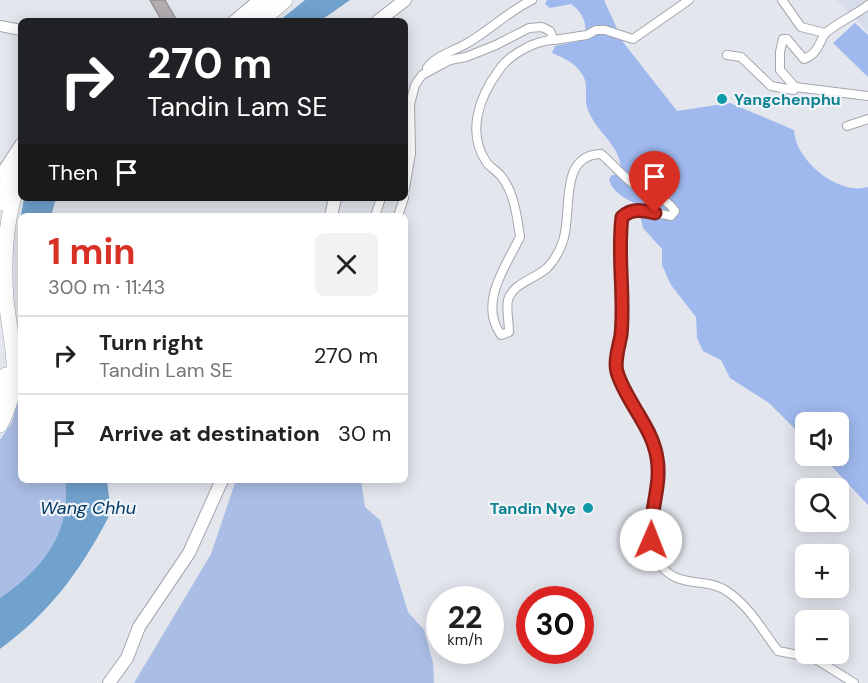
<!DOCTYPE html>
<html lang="en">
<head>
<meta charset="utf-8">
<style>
  body { margin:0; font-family:"DM Sans",sans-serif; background:#f2f2f2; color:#222; height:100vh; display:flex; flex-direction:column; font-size:22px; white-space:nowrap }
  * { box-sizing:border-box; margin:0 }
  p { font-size:20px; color:#767676 }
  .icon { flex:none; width:33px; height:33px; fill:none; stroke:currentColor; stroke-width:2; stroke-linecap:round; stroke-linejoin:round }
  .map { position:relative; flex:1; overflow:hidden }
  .panel { position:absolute; left:18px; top:213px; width:390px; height:270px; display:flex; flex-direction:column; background:#fff; border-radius:9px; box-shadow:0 3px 15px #0003 }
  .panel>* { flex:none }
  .banner { position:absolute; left:18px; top:18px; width:390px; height:183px; border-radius:9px; box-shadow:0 3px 15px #0003; background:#202124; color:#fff; overflow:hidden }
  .controls { position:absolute; left:795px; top:412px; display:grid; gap:12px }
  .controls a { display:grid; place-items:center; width:54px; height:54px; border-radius:9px; background:#fff; box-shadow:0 3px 15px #0003; font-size:30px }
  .speed { position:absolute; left:426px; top:586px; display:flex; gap:12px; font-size:30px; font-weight:700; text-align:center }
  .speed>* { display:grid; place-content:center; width:78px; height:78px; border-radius:50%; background:#fff; box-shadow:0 3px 15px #0003; line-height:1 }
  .speed small { font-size:15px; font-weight:400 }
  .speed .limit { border:9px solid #d22; background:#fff; color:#111 }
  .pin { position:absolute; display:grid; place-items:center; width:51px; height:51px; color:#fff; margin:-62px -26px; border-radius:50% 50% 50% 0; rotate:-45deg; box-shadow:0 0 6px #0007 }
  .pin .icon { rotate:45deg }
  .me { position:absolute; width:66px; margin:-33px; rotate:1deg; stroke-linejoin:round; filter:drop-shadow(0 0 4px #0008) }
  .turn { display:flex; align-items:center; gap:21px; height:126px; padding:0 30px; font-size:27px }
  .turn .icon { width:78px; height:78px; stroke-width:2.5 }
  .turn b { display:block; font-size:42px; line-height:51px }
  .then { display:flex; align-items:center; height:57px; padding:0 30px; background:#0003; gap:12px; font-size:22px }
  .round { display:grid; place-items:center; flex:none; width:63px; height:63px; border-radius:9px; background:#f2f2f2 }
  .summary { display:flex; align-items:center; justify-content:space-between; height:102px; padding:0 30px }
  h1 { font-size:36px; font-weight:700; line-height:45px; color:#d93025 }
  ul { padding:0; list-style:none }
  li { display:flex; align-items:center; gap:18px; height:78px; padding:0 30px; border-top:2px solid #e0e0e0 }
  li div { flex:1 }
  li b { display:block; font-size:22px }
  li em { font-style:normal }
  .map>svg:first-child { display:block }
  .built { fill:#d6dcea }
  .green { fill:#aabde5 }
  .forest { fill:#9fb8ee }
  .water { fill:#71a1cd }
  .building { fill:#b4adb1; stroke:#979095; stroke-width:1.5 }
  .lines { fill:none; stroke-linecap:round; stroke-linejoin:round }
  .street-casing { stroke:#a3a7ad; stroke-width:10 }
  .secondary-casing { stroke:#a3a7ad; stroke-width:12 }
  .primary-casing { stroke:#a3a7ad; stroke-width:14 }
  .highway-casing { stroke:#a3a7ad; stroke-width:16 }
  .street { stroke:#fff; stroke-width:8 }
  .secondary { stroke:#fff; stroke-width:10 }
  .primary { stroke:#fff; stroke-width:12 }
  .highway { stroke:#fff; stroke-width:15 }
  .route-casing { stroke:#8d1f18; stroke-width:15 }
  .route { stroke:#d93025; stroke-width:10 }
  .culture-dot { fill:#0f9aa8; stroke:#f0f3fa; stroke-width:2 }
  .labels { text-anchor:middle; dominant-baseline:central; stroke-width:4.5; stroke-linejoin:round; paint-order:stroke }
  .culture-label { font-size:16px; font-weight:bold; fill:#0d838f; stroke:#f0f3fa; text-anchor:start }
  .water-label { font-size:18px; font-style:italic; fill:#003a62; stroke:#f0f3fa }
</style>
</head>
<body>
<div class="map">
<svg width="868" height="683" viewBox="0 0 868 683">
  <rect width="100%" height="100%" fill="#e3e6ed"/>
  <path class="built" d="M 837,0 L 868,0 L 868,32 Z"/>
  <g class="green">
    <path d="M 21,388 L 21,480 L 65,480 C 72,534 42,568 0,598 L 0,440 L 12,422 Z"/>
    <path d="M 236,480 L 361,480 L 365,507 L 380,520 L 408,612 L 424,630 L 433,663 L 434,683 L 134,683 L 211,554 Z"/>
  </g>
  <g class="forest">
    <path d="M 547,0 L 604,0 L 623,42 L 677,111 L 730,103 L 794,130 C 795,160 838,196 868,187 L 868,505 L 822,456 L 838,456 L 838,423 L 806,423 L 805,439 L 769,403 L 730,378 L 721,360 L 703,351 L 697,338 L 696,317 L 671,285 L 662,265 L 662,249 L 643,228 L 638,205 C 627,199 612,193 609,179 L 612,175 L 621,174 C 623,146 597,134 588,110 C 583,98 590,86 582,74 C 575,63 564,58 552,53 L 555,46 L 584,40 C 588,26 584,13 571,4 L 550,8 L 545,4 Z"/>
    <path d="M 855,23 L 868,35 L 868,77 L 833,43 Z"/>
  </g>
  <g class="water">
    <path d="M 305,0 L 350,0 L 320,21 L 279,21 Z"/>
    <path d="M 24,198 L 56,198 L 51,216 L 21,216 Z"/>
    <path d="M 65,480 L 107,480 L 110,506 L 108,518 C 79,573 50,612 0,649 L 0,598 C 42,569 72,533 65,480 Z"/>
  </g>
  <path class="building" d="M 150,0 L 165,0 L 177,21 L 162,21 Z"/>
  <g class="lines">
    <defs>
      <g id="street">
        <path d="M 782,0 L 801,27 L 825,33"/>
        <path d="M 554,40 L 587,35 L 596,30 L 605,30 L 633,39 L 689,0"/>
        <path d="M 727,55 L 741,57 L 771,86 L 794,90 L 795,87 L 780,70 L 780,52 L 783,39 L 787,39 L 804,59 C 817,54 818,46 824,35 C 829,27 859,13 868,5"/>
        <path d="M 427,68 C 436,56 451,52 464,45 C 488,32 507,12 532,0"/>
        <path d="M 795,87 L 868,96"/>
        <path d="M 847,126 L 868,119"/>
        <path d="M 405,188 L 411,153 L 410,104 L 415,85 L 422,75 L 450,60 L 466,57 L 496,45 L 529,28 L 542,27 L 550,31 L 554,40 C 535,40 509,55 499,70 C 479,97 466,133 487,163 C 491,168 497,171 501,176 C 514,192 517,216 520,237 C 506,266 478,303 501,335 L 509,332 C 509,323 506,308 508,300 C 513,283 535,279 547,268 C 554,261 560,250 563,241 C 573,211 558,155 601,154 C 614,165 623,177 636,186 C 651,196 664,195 675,211 L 671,216 C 654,213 636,205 622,217 C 618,248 624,280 622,312 C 621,328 614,357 617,371 C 623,399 650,425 657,457 C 664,491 637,527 657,560 C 676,592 705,575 728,592 C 749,606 763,631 778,651 L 814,658 L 854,683"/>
        <path d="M 375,216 L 381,198"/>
        <path d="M 398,216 L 404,198"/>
      </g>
      <g id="secondary">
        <path d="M 233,21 L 258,0"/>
        <path d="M 0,26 L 21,30"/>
        <path d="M 0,175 L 21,143"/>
      </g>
      <g id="primary">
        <path d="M 378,21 L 405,0"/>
        <path d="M 331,216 L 335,198"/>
        <path d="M 109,683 L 127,658 L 139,627 L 189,553 L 222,480"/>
      </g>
      <g id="highway">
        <path d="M 265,18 L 285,0"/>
        <path d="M 245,21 L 270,0"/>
        <path d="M 2,203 L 11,170 L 21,154"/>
        <path d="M 0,401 L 6,375"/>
        <path d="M 0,425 C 25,379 11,348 6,299 C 3,257 5,215 21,176"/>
      </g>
    </defs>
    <use href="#street" class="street-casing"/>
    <use href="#secondary" class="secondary-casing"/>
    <use href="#primary" class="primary-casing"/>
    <use href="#highway" class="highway-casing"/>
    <use href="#street" class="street"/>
    <use href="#secondary" class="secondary"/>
    <use href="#primary" class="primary"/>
    <use href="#highway" class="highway"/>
  </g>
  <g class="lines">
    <defs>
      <path id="route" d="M 651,540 C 649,512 662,485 657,458 C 652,426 626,402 617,372 C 614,361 619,346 621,335 C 625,296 617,256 622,217 C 632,208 642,210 655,213"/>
    </defs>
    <use href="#route" class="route-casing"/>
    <use href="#route" class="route"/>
  </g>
  <g class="culture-dot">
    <circle cx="722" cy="99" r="6"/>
    <circle cx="588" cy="508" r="6"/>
  </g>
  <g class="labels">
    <g class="culture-label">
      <text x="734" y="99">Yangchenphu</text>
      <text x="576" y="508" text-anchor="end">Tandin Nye</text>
    </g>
    <g class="water-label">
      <text x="88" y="508">Wang Chhu</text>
    </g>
  </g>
</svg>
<div class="controls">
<a><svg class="icon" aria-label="sound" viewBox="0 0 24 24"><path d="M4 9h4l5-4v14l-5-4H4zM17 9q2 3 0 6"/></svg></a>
<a><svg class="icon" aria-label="search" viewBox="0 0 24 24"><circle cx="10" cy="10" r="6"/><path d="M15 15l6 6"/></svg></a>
<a>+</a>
<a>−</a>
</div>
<div class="speed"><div>22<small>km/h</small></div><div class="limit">30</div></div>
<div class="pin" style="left:655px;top:213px;background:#d93025"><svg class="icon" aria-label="arrive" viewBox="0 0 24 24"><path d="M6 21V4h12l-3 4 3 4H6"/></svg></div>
<svg class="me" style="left:651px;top:540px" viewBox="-20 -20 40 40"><circle r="19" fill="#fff"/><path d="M0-13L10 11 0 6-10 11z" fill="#d93025"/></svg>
<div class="banner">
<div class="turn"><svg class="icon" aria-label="right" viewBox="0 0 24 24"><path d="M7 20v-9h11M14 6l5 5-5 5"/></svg><div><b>270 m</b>Tandin Lam SE</div></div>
<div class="then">Then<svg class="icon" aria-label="arrive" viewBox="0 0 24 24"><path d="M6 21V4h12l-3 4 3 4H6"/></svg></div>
</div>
<section class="panel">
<div class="summary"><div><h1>1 min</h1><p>300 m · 11:43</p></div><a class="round"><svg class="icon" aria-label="close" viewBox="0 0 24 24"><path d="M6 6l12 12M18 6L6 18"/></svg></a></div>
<ul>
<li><svg class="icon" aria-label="right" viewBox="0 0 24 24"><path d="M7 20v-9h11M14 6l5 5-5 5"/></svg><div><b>Turn right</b><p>Tandin Lam SE</p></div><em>270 m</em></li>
<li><svg class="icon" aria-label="arrive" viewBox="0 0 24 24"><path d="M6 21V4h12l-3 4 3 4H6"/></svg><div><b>Arrive at destination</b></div><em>30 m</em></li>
</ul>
</section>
</div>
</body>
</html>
